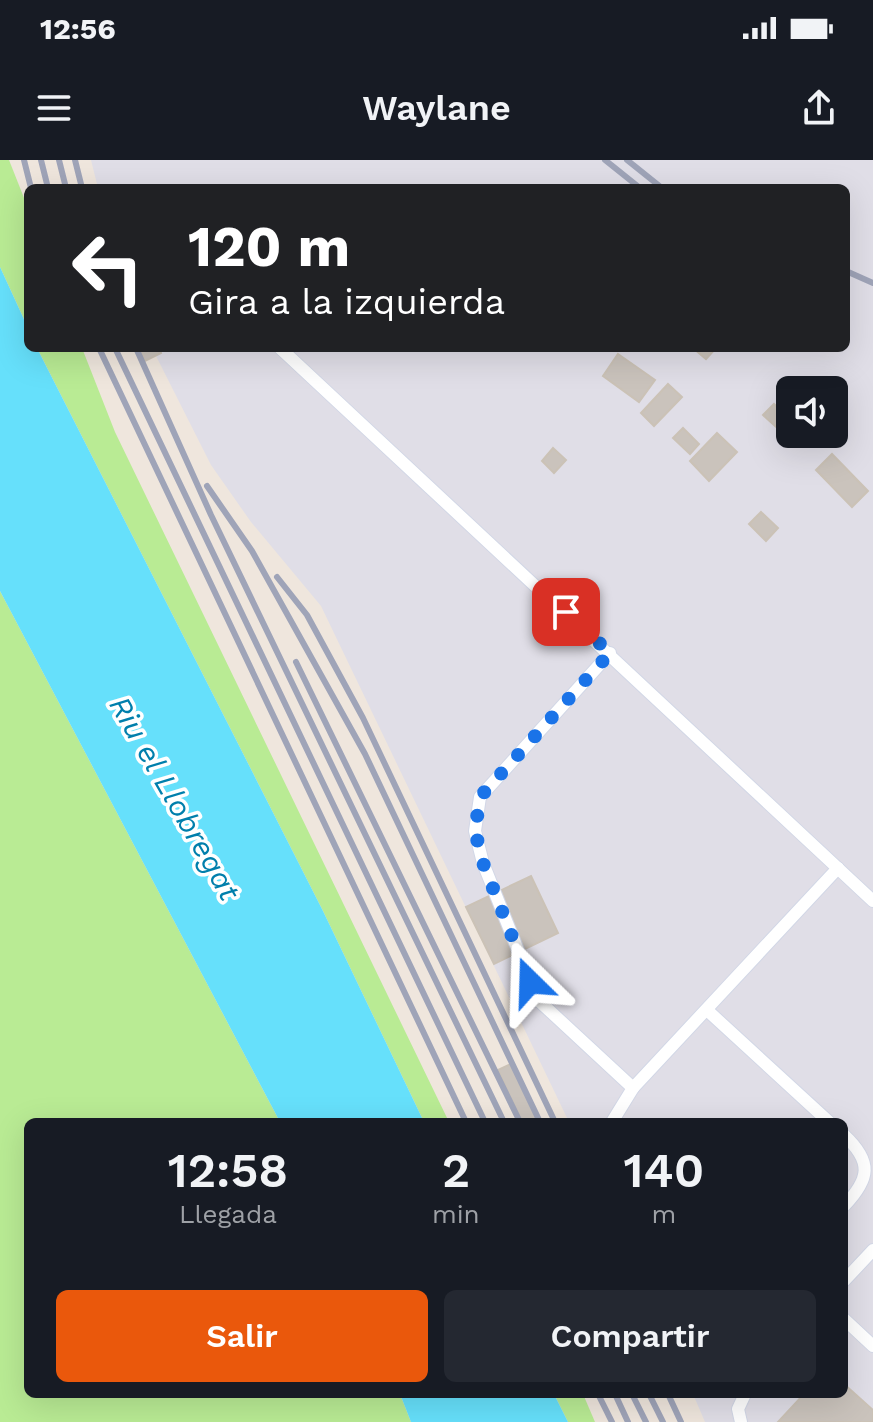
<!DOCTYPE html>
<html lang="es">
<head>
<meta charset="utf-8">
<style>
  body { margin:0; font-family:"Work Sans",sans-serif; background:#242831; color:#f1f3f6; height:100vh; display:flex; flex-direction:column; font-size:30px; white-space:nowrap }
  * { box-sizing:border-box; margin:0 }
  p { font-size:26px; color:#9ea1a6 }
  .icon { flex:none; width:44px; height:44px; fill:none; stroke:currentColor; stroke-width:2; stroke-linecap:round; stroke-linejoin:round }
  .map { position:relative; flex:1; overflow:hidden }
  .drawer { position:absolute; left:24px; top:958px; width:824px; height:280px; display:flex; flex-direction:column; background:#171b24; border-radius:12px; box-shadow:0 8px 32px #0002 }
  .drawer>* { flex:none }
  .banner { position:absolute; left:24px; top:24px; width:826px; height:168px; border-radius:12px; box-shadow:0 8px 32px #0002; background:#202124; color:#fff; overflow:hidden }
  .fabs { position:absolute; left:776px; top:216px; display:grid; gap:16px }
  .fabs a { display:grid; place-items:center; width:72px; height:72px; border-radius:12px; background:#171b24; box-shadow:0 8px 32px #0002; font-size:40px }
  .pin { position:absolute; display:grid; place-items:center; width:68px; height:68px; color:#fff; margin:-34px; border-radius:16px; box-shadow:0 4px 12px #0006 }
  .me { position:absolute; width:88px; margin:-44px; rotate:338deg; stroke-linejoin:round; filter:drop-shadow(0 0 6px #0008) }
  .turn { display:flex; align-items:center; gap:28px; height:168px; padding:0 32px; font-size:36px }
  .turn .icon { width:104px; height:104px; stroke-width:2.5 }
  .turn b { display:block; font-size:56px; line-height:68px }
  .eta { display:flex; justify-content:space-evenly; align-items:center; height:136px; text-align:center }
  .eta b { font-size:48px; font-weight:600; line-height:56px }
  .button { display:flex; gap:16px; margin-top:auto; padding:16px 32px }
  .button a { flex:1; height:92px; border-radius:12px; background:#ea580c; color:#fff; font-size:32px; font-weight:600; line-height:92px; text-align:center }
  .button a+a { background:#242831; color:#f1f3f6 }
  .status { display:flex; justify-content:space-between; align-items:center; height:56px; padding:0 40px; background:#171b24; direction:ltr }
  .status svg { height:22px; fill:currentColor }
  header { display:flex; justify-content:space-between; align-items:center; height:104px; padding:0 32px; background:#171b24; font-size:36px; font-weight:600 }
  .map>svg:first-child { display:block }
  .industrial { fill:#e0dee7; fill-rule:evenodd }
  .green { fill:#b9eb94 }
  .water { fill:#66e0fb }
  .building { fill:#cac3bc; stroke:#cbc2b6; stroke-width:2 }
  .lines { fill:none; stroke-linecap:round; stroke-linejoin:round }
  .lane-casing { stroke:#d2d7e6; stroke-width:14 }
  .lane { stroke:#fff; stroke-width:12 }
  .rail { stroke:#9fa4b8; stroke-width:6 }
  .route { stroke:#1a73e8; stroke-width:14; stroke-dasharray:0 25.2 }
  .labels { text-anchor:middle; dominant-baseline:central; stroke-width:7; stroke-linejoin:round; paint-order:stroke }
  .water-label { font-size:30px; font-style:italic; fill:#007fac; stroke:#fff }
</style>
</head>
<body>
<div class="status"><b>12:56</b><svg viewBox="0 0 49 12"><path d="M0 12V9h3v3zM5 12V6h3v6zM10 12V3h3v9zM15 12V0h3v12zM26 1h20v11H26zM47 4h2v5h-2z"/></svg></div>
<header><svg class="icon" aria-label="menu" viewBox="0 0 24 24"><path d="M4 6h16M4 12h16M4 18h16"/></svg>Waylane<svg class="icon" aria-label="share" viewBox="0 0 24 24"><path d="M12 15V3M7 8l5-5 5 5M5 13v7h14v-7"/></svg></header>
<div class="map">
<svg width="873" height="1262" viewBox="0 0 873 1262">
  <rect width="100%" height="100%" fill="#efe6dd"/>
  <path class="industrial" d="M 91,0 L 873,0 L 873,1262 L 705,1262 L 693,1234 L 844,1234 L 844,962 L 569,962 L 321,446 L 251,362 L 211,305 L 152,188 L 846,188 L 846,28 L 98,28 ZM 790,230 L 834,230 L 834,274 L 790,274 Z"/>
  <g class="green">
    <path d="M 0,0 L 9,0 L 28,48 L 28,168 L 0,107 Z"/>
    <path d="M 37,188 L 82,188 L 115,272 L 449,962 L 424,962 L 323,751 Z"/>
    <path d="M 0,431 L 280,962 L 28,962 L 28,1234 L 400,1234 L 411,1262 L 0,1262 Z"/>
    <path d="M 554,1234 L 583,1234 L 595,1262 L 568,1262 Z"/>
  </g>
  <g class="water">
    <path d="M 0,107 L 28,168 L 28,188 L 37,188 L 323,751 L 424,962 L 280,962 L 0,431 Z"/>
    <path d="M 400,1234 L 554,1234 L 568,1262 L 411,1262 Z"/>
  </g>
  <g class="building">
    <path d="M 139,188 L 159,188 L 161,193 L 145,201 Z"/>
    <path d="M 693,188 L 716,188 L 706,199 Z"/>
    <path d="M 618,194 L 655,220 L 639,242 L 603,216 Z"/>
    <path d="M 668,224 L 682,237 L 654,266 L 641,253 Z"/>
    <path d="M 774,244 L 790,259 L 790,274 L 802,274 L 794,283 L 763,255 Z"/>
    <path d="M 683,268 L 699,284 L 690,294 L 673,278 Z"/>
    <path d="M 717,273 L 737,292 L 709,321 L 690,301 Z"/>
    <path d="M 553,288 L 566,300 L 554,313 L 542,301 Z"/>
    <path d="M 832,294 L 868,331 L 852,347 L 816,310 Z"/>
    <path d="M 761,352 L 778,368 L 766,381 L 749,364 Z"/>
    <path d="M 531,716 L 558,773 L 494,804 L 466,747 Z"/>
    <path d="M 511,904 L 539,962 L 522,962 L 498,910 Z"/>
    <path d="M 844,1224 L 873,1250 L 873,1262 L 778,1262 L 804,1234 L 844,1234 Z"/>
  </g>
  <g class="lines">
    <defs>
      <g id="lane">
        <path d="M 280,188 L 873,741"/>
        <path d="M 610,493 L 480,637 L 475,671 L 483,703 L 538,840 L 633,928 L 612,962"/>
        <path d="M 708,851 L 829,962"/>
        <path d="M 633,928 L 838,708"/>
        <path d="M 844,975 C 873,1002 870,1019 844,1046"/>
        <path d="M 844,1121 L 873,1090"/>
        <path d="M 844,1159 L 873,1186"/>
        <path d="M 741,1262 L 738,1249 L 745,1234"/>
      </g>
    </defs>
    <use href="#lane" class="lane-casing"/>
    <use href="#lane" class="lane"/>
    <g class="rail">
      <path d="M 24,0 L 31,28"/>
      <path d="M 41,0 L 48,28"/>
      <path d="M 59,0 L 66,28"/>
      <path d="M 75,0 L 82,28"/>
      <path d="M 605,0 L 640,28"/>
      <path d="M 627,0 L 662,28"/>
      <path d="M 846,111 L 873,123"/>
      <path d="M 99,188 L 466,962"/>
      <path d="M 115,188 L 485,962"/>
      <path d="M 136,188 L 211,355 L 504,962"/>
      <path d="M 207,326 L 252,391 L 365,594 L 540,962"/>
      <path d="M 277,417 L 307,455 L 363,558 L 555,962"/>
      <path d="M 296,502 L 520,962"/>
      <path d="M 598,1234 L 612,1262"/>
      <path d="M 615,1234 L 628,1262"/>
      <path d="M 632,1234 L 646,1262"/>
      <path d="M 649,1234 L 663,1262"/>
      <path d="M 668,1234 L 681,1262"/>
    </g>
  </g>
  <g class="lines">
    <path class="route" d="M 530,822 L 483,703 L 475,671 L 480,637 L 610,493 L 566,452"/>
  </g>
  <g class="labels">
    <g class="water-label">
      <text transform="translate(175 638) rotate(60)">Riu el Llobregat</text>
    </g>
  </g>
</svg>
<div class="fabs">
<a><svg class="icon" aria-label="sound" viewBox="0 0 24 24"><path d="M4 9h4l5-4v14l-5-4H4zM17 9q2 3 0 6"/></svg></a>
</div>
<div class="pin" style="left:566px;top:452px;background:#d93025"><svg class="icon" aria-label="arrive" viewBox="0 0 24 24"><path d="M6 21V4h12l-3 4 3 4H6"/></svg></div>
<svg class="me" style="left:530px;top:822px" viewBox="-20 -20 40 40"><path d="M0-17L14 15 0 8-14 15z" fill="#1a73e8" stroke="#fff" stroke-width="4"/></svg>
<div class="banner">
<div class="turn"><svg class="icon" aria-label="left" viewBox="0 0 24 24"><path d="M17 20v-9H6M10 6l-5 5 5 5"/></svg><div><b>120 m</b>Gira a la izquierda</div></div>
</div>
<section class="drawer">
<div class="eta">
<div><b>12:58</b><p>Llegada</p></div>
<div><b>2</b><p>min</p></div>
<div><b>140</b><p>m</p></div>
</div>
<div class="button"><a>Salir</a><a>Compartir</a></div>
</section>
</div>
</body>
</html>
